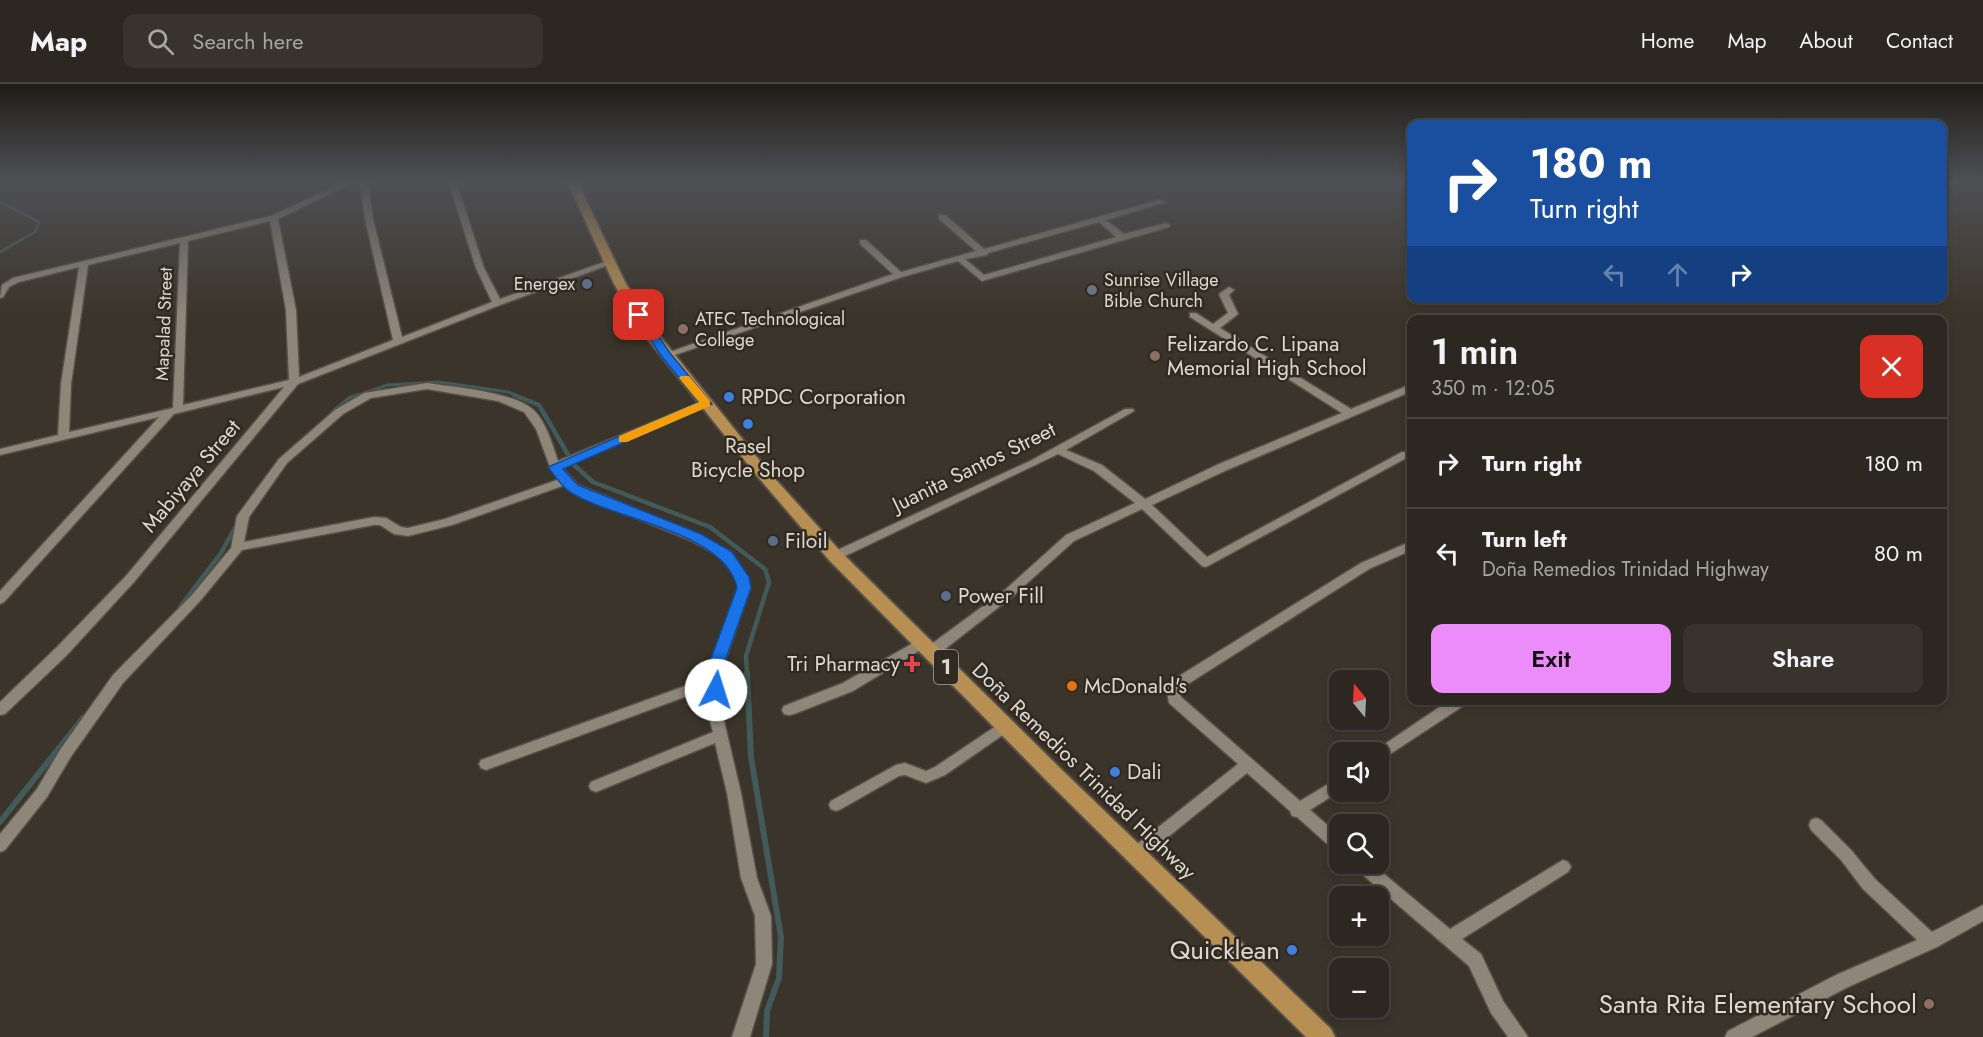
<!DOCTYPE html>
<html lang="en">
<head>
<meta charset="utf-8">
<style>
  body { margin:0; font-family:Jost,sans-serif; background:#38332d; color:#f1f3f6; height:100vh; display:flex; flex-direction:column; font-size:22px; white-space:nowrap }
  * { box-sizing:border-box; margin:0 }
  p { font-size:20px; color:#a6a5a5 }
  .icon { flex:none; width:33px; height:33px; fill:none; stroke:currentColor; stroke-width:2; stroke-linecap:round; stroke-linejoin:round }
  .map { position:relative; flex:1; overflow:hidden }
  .details { position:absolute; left:1407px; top:231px; width:540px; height:390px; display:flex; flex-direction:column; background:#2c2720; border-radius:12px; box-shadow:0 3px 9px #0003,0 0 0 2px #48443e }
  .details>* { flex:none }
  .banner { position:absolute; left:1407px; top:36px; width:540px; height:183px; border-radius:12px; box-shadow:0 3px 9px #0003,0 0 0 2px #48443e; background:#1a4fa0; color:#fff; overflow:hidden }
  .needle { width:39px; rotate:342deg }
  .buttons { position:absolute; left:1329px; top:586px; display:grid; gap:12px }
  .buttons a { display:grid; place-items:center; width:60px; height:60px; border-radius:12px; background:#2c2720; box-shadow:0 3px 9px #0003,0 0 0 2px #48443e; font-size:30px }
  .pin { position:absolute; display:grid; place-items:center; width:51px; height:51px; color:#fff; margin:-26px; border-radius:12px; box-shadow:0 3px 9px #0006 }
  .me { position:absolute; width:66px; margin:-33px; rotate:5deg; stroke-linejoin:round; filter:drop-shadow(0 0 4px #0008) }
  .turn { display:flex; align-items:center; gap:21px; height:126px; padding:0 24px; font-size:27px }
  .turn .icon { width:78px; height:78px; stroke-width:2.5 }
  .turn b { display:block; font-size:42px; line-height:51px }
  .lanes { display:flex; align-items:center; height:57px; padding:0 24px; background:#0003; justify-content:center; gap:30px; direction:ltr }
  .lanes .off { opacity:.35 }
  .round { display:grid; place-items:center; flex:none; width:63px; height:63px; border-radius:12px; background:#38332d }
  .overview { display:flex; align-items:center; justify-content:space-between; height:102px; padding:0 24px }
  h1 { font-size:36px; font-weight:600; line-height:45px }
  .cta { display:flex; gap:12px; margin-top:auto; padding:12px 24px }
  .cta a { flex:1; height:69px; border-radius:12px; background:#ec8cfa; color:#111; font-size:24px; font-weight:600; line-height:69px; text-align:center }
  .cta a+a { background:#38332d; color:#f1f3f6 }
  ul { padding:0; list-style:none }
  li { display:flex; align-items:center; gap:18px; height:90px; padding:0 24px; border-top:2px solid #48443e }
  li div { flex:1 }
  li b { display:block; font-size:22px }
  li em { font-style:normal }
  header { display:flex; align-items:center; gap:36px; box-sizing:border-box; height:84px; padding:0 30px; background:#2c2720; border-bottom:2px solid #48443e }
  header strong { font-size:28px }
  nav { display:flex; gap:33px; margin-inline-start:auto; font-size:21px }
  .search { width:420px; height:54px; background:#38332d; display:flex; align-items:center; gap:15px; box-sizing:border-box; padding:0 21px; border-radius:12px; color:#a6a5a5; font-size:22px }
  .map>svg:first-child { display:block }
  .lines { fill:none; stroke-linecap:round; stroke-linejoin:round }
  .stream-far2 { stroke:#425a5a; stroke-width:3 }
  .stream-far1 { stroke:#425a5a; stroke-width:4.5 }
  .stream { stroke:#425a5a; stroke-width:6 }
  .minor-casing { stroke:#565048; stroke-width:3 }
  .trunk-casing { stroke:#565048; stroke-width:4 }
  .minor { fill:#8f867a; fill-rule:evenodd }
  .trunk { fill:#b78f52; fill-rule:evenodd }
  .route { fill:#1a73e8; stroke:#114b97; stroke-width:1.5 }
  .slow { fill:#f59e0b }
  .service-dot { fill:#5c6f8a; stroke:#312a20; stroke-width:2 }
  .worship-dot { fill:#6b7280; stroke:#312a20; stroke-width:2 }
  .education-dot { fill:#8d6e63; stroke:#312a20; stroke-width:2 }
  .shop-dot { fill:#3f7fe0; stroke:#312a20; stroke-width:2 }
  .health-dot { fill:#e0444e; stroke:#312a20; stroke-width:2 }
  .food-dot { fill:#e8710a; stroke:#312a20; stroke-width:2 }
  .labels { text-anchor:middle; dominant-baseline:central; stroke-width:5; stroke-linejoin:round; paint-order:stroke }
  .far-poi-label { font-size:18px; fill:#ddd9d2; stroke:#312a20; text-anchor:start }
  .far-street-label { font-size:18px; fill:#ddd9d2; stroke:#312a20 }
  .shield { fill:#312a20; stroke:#a9a49d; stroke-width:1.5 }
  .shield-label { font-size:20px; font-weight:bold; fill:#ddd9d2 }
  .poi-label { font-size:21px; fill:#ddd9d2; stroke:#312a20; text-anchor:start }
  .street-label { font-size:21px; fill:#ddd9d2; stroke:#312a20 }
  .near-poi-label { font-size:26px; fill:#ddd9d2; stroke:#312a20; text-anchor:end }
</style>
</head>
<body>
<header>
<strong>Map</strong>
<div class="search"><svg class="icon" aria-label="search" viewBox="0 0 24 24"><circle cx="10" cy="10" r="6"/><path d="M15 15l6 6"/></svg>Search here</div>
<nav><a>Home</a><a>Map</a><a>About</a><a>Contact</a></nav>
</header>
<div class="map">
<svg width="1983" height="953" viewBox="0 0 1983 953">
  <rect width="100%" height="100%" fill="#3b342a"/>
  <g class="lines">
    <g class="stream-far2">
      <path d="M 0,118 L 39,138 L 35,148 L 0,168"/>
      <path d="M 356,312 L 387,301 L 439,298 L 508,308 L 518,312"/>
    </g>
    <g class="stream-far1">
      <path d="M 514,311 L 539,321 L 574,381 L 593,398 L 710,443 L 765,485 L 769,498 L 746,572 L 747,591"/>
      <path d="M 333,328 L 350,314 L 360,311"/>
      <path d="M 179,524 L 221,469 L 237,440"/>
    </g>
    <g class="stream">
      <path d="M 747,589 L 751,673 L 781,853 L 779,894 L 767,927 L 766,953"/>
      <path d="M 0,738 L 83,634"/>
    </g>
    <defs>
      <g id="minor">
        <path d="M 346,97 L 357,97 L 278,135 L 296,226 L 299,293 L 393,256 L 365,135 L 360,97 L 368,97 L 373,135 L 402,253 L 492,218 L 476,184 L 448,97 L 456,97 L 484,184 L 500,215 L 607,177 L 614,179 L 500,221 L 298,300 L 134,498 L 66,572 L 5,630 L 0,631 L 0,618 L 56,564 L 126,492 L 284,303 L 174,330 L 4,518 L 0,520 L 0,507 L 159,333 L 0,371 L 0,365 L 58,351 L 61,300 L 79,183 L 19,198 L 9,203 L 3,213 L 0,214 L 2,201 L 13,194 L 271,132 ZM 270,137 L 286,226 L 289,296 L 183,321 L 188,157 ZM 180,159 L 173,324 L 69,348 L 71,300 L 88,181 Z"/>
        <path d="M 1159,116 L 1166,118 L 1106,136 L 1124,150 L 1166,139 L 1170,141 L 1169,143 L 982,197 L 958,177 L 902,193 L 669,273 L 663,273 L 661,271 L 893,190 L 860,160 L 860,156 L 866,156 L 901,188 L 976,167 L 939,135 L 939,131 L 945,131 L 984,165 ZM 1099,138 L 1116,153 L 984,191 L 965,175 L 987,171 L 988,169 Z"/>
        <path d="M 1229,203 L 1234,206 L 1229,211 L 1238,230 L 1220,244 L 1351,325 L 1412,300 L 1412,307 L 1227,386 L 1152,421 L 1207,473 L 1402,368 L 1410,368 L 1411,370 L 1410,372 L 1206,483 L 1202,482 L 1142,425 L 1074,457 L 1013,512 L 936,572 L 926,572 L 924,568 L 926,564 L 1005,506 L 1066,451 L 1135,419 L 1094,387 L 1058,370 L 839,475 L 831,475 L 829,472 L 831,469 L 1030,377 L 1125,325 L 1133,325 L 1134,327 L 1066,366 L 1102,381 L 1145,415 L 1219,380 L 1342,329 L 1190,233 L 1190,229 L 1196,229 L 1213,240 L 1228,229 L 1219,210 Z"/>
        <path d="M 427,299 C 453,303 511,308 531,324 C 545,334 553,362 558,377 L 702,318 L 710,318 L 711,320 L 562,384 L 578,401 L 700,451 L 731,468 L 748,493 L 750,504 L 724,580 L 723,596 L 724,637 L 741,709 L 757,794 L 771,832 L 772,880 L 750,953 L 732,953 L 756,880 L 755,832 L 741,794 L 727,709 L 715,659 L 596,708 L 591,706 L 589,702 L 591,698 L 713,648 L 710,637 L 709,604 L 486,686 L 481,684 L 479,680 L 481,676 L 710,593 L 710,580 L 738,504 L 736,494 L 723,474 L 692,457 L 570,407 L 565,401 L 452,441 L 408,452 L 394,450 L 380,441 L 374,441 L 242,466 L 200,517 L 123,599 L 70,674 L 47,713 L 5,766 L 0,768 L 0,750 L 37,705 L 60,666 L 113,591 L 192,511 L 231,464 L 237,432 L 279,375 L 335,326 L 364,309 ZM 427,305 L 498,317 L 524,328 L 536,345 L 550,383 L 560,395 L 445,435 L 408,444 L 401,443 L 386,434 L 374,433 L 244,458 L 249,433 L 287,379 L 343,330 L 371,314 Z"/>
        <path d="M 1412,457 L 1412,466 L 1369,485 L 1180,605 L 1181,613 L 1300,717 L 1340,693 L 1340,707 L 1310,726 L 1340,752 L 1340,769 L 1335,767 L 1297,733 L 1292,732 L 1290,727 L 1247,689 L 1142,774 L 1137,776 L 1132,774 L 1129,769 L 1132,764 L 1238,680 L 1169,619 L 1166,603 L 1168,599 L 1361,479 Z"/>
        <path d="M 922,554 L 927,556 L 928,559 L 927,562 L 853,607 L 794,630 L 789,631 L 784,630 L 782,626 L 784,622 L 843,599 Z"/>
        <path d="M 1450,616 L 1468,616 L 1466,620 L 1378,678 L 1378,669 L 1373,668 Z"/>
        <path d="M 1005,636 L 1010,638 L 1012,642 L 1010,646 L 945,691 L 926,699 L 905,691 L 899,692 L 841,725 L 836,727 L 831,725 L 829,721 L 831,717 L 896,681 L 905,679 L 926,687 L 935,683 Z"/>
        <path d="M 1816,734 L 1821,736 L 1851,766 L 1875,795 L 1932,848 L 1983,821 L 1983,837 L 1937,863 L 1848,903 L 1752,953 L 1725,953 L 1728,947 L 1836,891 L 1917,856 L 1863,805 L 1841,776 L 1811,746 L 1809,741 L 1811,736 Z"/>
        <path d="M 1563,776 L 1568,778 L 1571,783 L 1568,788 L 1462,855 L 1481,870 L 1503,917 L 1528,953 L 1508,953 L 1491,929 L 1469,882 L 1356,785 L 1353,780 L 1372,780 L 1450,845 Z"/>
      </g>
      <path id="trunk" d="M 567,97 L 577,97 L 625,198 L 655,246 L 768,387 L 841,468 L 1062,686 L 1331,945 L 1335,953 L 1306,953 L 1048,698 L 829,476 L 758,393 L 642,248 L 613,198 Z"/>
    </defs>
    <use href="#minor" class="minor-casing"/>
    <use href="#trunk" class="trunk-casing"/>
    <use href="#minor" class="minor"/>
    <use href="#trunk" class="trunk"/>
  </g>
  <linearGradient id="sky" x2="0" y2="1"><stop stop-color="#201d17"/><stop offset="0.42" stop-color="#4f5055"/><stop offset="1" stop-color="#4f5055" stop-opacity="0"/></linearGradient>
  <rect width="1983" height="231" fill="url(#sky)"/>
  <path class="route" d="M 635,229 L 643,229 L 670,269 L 712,320 L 563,385 L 578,401 L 701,450 L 732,468 L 749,493 L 751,504 L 724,580 L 723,606 L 716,612 L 708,606 L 709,580 L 737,504 C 726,447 613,436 570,408 C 562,403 554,391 548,383 L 699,318 L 662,273 L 634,231 Z"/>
  <path class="slow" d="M 681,292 L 689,292 L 710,317 L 710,322 L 627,358 L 619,358 L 619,352 L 699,318 L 679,294 Z"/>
  <g class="service-dot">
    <circle cx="587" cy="200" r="6"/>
    <circle cx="773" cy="457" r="6"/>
    <circle cx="946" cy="512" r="6"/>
  </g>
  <circle class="worship-dot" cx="1092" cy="206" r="6"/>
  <g class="education-dot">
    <circle cx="683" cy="245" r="6"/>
    <circle cx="1155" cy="272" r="6"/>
    <circle cx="1929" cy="920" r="6"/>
  </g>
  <g class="shop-dot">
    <circle cx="729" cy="313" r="6"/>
    <circle cx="748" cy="340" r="6"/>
    <circle cx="1115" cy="688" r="6"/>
    <circle cx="1292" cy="866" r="6"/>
  </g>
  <path class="health-dot" d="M909 571h6v6h6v6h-6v6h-6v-6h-6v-6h6z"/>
  <circle class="food-dot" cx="1072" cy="602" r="6"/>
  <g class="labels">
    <g class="far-poi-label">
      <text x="1104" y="196">Sunrise Village<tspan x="1104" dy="21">Bible Church</tspan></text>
      <text x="575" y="200" text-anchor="end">Energex</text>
      <text x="695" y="235">ATEC Technological<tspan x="695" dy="21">College</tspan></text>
    </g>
    <g class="far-street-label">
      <text transform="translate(164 240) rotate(-88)">Mapalad Street</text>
    </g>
    <rect class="shield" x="934" y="566" width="24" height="34" rx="4.5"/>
    <g class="shield-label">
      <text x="946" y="583">1</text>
    </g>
    <g class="poi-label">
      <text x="1167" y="260">Felizardo C. Lipana<tspan x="1167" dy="24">Memorial High School</tspan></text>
      <text x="741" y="313">RPDC Corporation</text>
      <text x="748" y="362" text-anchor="middle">Rasel<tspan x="748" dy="24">Bicycle Shop</tspan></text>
      <text x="785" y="457">Filoil</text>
      <text x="958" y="512">Power Fill</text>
      <text x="900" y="580" text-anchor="end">Tri Pharmacy</text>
      <text x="1084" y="602">McDonald's</text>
      <text x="1127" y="688">Dali</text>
    </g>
    <g class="street-label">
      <text transform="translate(974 383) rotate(-26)">Juanita Santos Street</text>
      <text transform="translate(191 392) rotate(-50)">Mabiyaya Street</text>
      <text transform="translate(1084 687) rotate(44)">Doña Remedios Trinidad Highway</text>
    </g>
    <g class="near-poi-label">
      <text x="1280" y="866">Quicklean</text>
      <text x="1917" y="920">Santa Rita Elementary School</text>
    </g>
  </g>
</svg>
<div class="buttons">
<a><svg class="needle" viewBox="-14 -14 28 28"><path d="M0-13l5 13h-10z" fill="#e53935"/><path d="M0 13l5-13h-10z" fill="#a6a5a5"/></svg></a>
<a><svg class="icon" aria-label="sound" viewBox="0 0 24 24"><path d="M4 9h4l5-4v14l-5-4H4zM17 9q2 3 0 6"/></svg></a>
<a><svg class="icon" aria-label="search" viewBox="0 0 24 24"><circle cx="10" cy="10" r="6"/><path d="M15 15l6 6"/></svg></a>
<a>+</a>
<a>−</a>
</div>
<div class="pin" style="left:639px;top:231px;background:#d93025"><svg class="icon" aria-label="arrive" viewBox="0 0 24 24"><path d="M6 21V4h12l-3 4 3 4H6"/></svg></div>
<svg class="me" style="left:716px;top:606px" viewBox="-20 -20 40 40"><circle r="19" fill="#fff"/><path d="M0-13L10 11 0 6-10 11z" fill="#1a73e8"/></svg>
<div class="banner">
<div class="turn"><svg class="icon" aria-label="right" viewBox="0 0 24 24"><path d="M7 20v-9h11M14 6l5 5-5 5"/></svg><div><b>180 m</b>Turn right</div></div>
<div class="lanes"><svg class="icon off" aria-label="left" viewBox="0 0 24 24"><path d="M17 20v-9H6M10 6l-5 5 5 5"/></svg><svg class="icon off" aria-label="ahead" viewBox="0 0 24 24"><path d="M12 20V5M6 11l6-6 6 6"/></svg><svg class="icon" aria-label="right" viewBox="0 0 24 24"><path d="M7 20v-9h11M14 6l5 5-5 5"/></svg></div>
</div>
<section class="details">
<div class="overview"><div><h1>1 min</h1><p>350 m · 12:05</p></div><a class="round" style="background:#d93025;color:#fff"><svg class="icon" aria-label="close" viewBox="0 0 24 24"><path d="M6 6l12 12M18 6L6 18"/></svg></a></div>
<ul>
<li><svg class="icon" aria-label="right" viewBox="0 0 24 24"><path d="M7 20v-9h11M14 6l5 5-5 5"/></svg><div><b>Turn right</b></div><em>180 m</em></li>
<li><svg class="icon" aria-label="left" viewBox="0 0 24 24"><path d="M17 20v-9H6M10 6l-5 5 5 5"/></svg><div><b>Turn left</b><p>Doña Remedios Trinidad Highway</p></div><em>80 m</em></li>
</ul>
<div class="cta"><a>Exit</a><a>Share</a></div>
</section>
</div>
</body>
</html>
